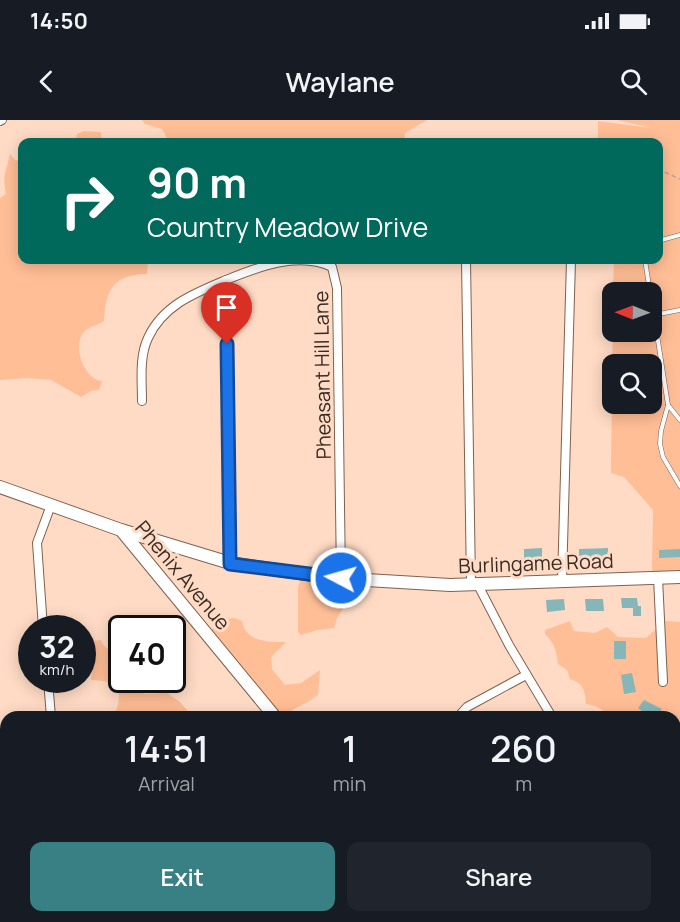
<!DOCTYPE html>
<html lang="en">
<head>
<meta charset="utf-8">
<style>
  body { margin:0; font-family:Manrope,sans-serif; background:#20242c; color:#f1f3f6; height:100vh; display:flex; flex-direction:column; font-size:22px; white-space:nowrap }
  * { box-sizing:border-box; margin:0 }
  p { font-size:20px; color:#9ea1a6 }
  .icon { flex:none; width:33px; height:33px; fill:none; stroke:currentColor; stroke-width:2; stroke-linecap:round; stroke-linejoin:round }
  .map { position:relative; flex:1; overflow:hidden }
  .panel { position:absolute; left:0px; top:591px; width:681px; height:212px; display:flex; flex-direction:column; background:#171b24; border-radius:18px 18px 0 0; box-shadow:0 3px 15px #0003 }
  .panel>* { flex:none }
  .top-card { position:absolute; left:18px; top:18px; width:645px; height:126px; border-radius:12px; box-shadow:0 3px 15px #0003; background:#00695c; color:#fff; overflow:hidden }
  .needle { width:39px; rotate:271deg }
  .buttons { position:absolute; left:602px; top:162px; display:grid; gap:12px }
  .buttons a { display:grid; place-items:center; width:60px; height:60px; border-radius:12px; background:#171b24; box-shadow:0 3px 15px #0003; font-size:30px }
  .speed { position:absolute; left:18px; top:495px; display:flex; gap:12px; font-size:30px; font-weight:700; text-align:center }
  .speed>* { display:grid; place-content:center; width:78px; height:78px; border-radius:50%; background:#171b24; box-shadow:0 3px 15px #0003; line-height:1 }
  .speed small { font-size:15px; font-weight:400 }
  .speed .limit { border:3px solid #111; border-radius:9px; background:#fff; color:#111 }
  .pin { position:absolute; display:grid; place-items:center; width:51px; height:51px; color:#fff; margin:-62px -26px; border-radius:50% 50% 50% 0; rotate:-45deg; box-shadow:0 0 6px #0007 }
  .pin .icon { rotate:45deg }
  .me { position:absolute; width:66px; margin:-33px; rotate:276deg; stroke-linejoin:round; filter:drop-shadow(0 0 4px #0008) }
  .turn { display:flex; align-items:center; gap:21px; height:126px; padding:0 30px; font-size:27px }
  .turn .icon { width:78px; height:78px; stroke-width:2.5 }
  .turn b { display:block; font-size:42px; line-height:51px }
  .eta { display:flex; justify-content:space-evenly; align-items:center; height:102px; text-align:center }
  .eta b { font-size:36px; font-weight:600; line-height:42px }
  .action { display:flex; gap:12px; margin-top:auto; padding:12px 30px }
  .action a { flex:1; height:69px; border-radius:12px; background:#388084; color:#fff; font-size:24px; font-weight:600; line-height:69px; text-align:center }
  .action a+a { background:#20242c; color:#f1f3f6 }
  .status { display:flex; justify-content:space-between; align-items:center; height:42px; padding:0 30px; background:#171b24; direction:ltr }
  .status svg { height:16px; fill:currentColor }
  header { display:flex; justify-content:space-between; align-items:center; height:78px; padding:0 30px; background:#171b24; font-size:27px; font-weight:600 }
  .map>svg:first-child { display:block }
  .green { fill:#ffbe96 }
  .building { fill:#87b6b8 }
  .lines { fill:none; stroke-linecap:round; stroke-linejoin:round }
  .lane-casing { stroke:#80614e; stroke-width:5 }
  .street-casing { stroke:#80614e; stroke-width:10 }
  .secondary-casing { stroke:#80614e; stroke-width:14 }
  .path { stroke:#bfa291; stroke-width:1.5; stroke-dasharray:4.5 3; stroke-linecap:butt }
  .lane { stroke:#fff; stroke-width:4 }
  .street { stroke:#fff; stroke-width:8 }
  .secondary { stroke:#fff; stroke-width:12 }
  .route-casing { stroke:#114b97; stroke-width:15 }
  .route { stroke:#1a73e8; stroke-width:10 }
  .labels { text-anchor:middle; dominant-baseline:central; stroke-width:6; stroke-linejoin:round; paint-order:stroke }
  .street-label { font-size:20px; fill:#382b22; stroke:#ffdbc5 }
</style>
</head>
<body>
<div class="status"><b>14:50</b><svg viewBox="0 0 49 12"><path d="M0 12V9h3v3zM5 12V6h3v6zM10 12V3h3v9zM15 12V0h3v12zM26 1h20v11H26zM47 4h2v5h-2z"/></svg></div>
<header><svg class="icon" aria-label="back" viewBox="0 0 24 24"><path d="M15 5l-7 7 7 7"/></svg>Waylane<svg class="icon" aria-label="search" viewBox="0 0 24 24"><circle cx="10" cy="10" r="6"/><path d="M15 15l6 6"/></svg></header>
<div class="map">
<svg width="680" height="802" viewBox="0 0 680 802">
  <rect width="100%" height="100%" fill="#ffdbc5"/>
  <g class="green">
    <path d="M 142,0 L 427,0 L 405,13 L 404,22 L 167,22 L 167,18 L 162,9 L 145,4 Z"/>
    <path d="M 617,0 L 680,0 L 680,451 L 652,451 L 653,390 L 624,357 L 611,353 L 612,269 L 612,284 L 651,284 L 651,244 L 612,244 L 613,212 L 651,212 L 651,172 L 613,172 L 614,140 L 658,140 L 658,22 L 598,22 L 598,1 L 651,8 Z"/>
    <path d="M 84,11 L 101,12 L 102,22 L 76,22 L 77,14 Z"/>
    <path d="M 10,34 L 15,40 L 22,41 L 22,140 L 148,140 L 147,154 C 113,155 106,169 104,201 C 99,205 91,206 86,210 C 71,222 82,258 102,261 L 99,270 L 91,271 L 81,277 L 51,260 L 28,258 L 0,260 L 0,78 L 6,74 C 2,53 6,54 10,34 Z"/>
    <path d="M 302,454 L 346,458 L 346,484 L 337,498 L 334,508 L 318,510 L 301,515 L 298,512 L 298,468 Z"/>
    <path d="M 235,498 L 242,501 C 246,523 269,522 286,522 L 271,537 L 272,549 L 285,565 L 301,563 L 320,550 L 318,575 C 308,584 293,587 284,597 L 274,597 L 207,514 L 222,499 Z"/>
    <path d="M 570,501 L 574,511 L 595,513 L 607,507 L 618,517 L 646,518 L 665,501 L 680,502 L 680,665 L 675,674 L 675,597 L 609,597 C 604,589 595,585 586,584 C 585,570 583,563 570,559 L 567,550 L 558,544 C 557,532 554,522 545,514 L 545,510 Z"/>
    <path d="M 101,520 L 104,526 C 117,534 122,545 122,560 L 131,560 L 144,574 L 167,573 L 180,582 L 193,597 L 101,597 L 116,591 C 125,565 114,561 91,560 C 93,548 90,533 84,522 Z"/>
    <path d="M 0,679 L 6,681 L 6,796 L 410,796 L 410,802 L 0,802 Z"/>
  </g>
  <g class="building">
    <path d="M 542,428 L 542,440 L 524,441 L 524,429 Z"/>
    <path d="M 608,428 L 608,440 L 591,440 L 591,437 L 579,438 L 579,429 Z"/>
    <path d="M 680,429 L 680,437 L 659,438 L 659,430 Z"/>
    <path d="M 621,478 L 637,478 L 638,486 L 641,486 L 641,496 L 633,496 L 633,488 L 622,488 Z"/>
    <path d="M 564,479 L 565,490 L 547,492 L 546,480 Z"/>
    <path d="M 585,479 L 603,479 L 604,491 L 586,491 Z"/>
    <rect x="614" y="521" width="12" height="18"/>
    <path d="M 632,553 L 636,572 L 624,574 L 621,555 Z"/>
    <path d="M 644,580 L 662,589 L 656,597 L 650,597 L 638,588 Z"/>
  </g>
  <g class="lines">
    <defs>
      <g id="lane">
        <path d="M 658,121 L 680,115"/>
        <path d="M 645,140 L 650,172"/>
        <path d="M 651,176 L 668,285 L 661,311 L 660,324 L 663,337 L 680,366"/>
        <path d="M 654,195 L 680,190"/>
        <path d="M 668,285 L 680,300"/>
      </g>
      <g id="street">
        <path d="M 0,1 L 2,0"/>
        <path d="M 466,140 L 471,464"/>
        <path d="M 226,160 L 230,443"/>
        <path d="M 142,281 C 142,261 139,237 148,218 C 163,185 195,173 226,160 C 258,147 298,131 332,147 L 337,168 L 341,458"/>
        <path d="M 658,458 L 663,562"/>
        <path d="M 562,461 L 571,140"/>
        <path d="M 478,465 L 509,525 L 552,597"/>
        <path d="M 43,508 L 37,423 L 51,385"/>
        <path d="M 48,560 L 51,597"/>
        <path d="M 458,597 L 467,587 L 526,555"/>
        <path d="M 675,740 L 680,740"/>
        <path d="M 409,796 L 409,802"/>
        <path d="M 545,802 L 550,796"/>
      </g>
      <g id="secondary">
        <path d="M 0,367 L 121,410 L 275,597"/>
        <path d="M 121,410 L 230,443 L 333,458 L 450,465 L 680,457"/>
        <path d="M 439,796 L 446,802"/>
      </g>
    </defs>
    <use href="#lane" class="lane-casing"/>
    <use href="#street" class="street-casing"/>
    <use href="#secondary" class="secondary-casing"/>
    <path class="path" d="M 658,49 L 680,59"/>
    <use href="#lane" class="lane"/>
    <use href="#street" class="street"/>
    <use href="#secondary" class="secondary"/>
  </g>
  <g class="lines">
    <defs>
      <path id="route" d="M 227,224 L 230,444 L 341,458"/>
    </defs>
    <use href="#route" class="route-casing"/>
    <use href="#route" class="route"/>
  </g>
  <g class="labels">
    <g class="street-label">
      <text transform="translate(322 255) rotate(-91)">Pheasant Hill Lane</text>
      <text transform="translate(536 443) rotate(-2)">Burlingame Road</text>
      <text transform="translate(183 455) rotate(50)">Phenix Avenue</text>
    </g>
  </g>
</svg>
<div class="buttons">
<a><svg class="needle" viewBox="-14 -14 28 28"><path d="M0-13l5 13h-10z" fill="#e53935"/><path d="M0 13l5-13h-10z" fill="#9ea1a6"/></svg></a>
<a><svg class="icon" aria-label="search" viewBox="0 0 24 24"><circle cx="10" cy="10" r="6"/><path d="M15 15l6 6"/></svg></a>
</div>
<div class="speed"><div>32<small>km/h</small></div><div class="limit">40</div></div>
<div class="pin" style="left:227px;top:224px;background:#d93025"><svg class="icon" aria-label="arrive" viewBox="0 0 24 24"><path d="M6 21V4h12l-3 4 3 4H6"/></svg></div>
<svg class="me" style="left:341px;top:458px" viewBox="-20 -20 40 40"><circle r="17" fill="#1a73e8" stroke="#fff" stroke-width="3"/><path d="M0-11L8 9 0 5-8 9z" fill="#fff"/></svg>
<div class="top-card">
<div class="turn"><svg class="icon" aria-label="right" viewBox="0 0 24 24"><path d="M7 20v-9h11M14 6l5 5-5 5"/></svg><div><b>90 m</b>Country Meadow Drive</div></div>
</div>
<section class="panel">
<div class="eta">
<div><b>14:51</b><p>Arrival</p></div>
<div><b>1</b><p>min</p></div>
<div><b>260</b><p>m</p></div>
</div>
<div class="action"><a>Exit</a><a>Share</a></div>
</section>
</div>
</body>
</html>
